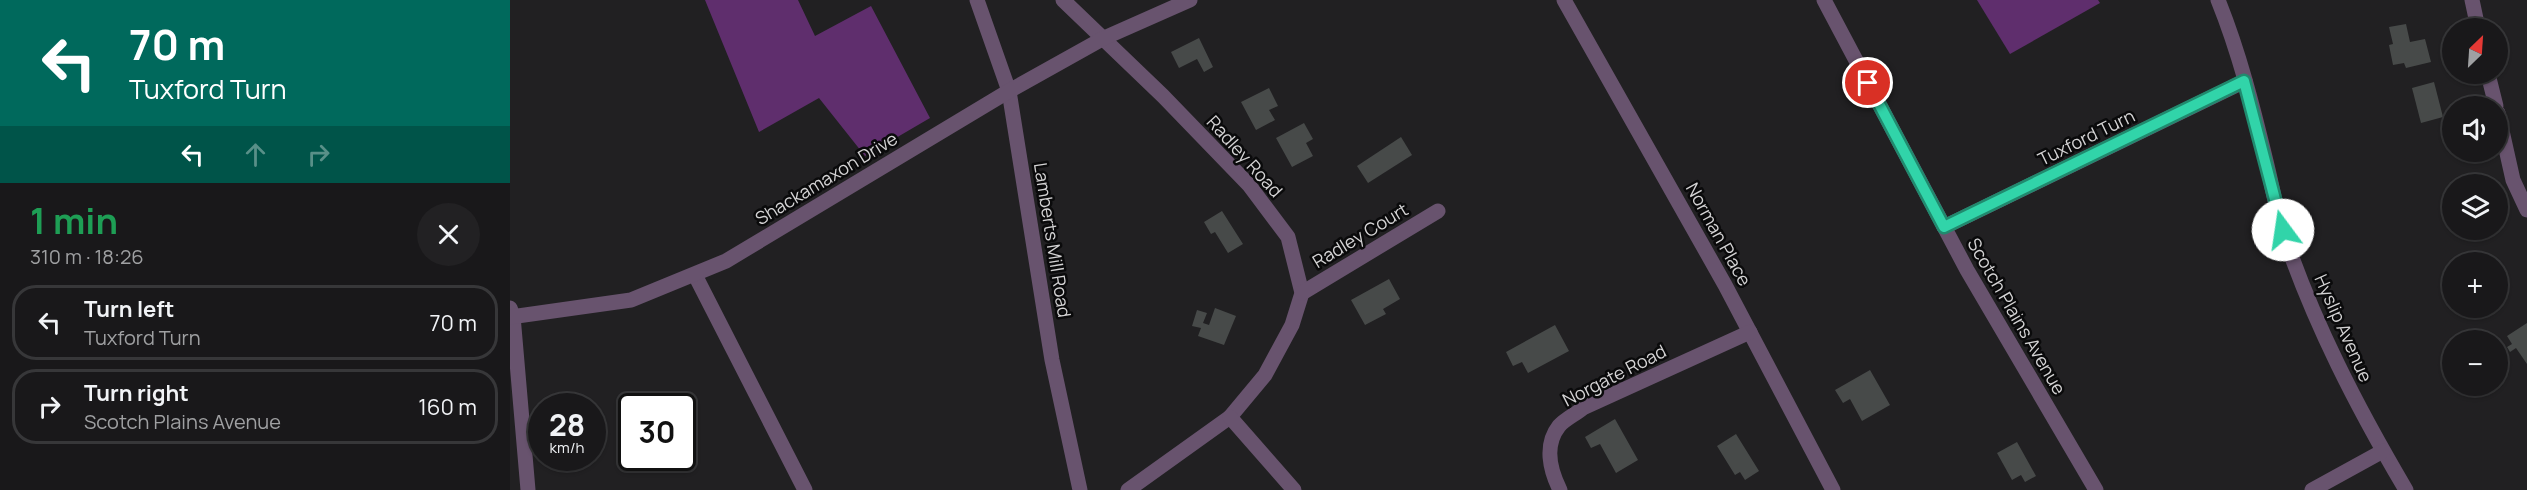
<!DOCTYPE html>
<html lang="en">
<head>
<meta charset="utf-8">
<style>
  body { margin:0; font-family:Manrope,sans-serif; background:#222123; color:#f1f3f6; height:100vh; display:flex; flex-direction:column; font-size:22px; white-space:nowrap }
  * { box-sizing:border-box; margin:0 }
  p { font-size:20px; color:#9fa0a2 }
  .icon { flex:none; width:33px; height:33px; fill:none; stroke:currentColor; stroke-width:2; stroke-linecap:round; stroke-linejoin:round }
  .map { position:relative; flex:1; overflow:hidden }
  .sheet { display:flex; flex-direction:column; background:#19181a; width:510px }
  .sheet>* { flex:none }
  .banner { background:#00695c; color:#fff; overflow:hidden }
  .needle { width:39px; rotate:25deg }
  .controls { position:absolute; left:1932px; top:18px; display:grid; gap:12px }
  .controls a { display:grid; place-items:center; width:66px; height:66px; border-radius:50%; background:#19181a; box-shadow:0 2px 4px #0004,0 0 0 2px #373739; font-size:30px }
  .speed { position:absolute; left:18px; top:393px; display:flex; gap:12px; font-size:30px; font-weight:700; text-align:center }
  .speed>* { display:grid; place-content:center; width:78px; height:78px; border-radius:50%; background:#19181a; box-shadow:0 2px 4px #0004,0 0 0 2px #373739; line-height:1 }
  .speed small { font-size:15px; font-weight:400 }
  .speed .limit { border:3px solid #111; border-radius:9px; background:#fff; color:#111 }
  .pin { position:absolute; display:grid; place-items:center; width:51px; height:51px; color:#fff; margin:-26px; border:3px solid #fff; border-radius:50%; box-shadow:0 2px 6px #0007 }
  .me { position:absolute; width:66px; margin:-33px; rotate:346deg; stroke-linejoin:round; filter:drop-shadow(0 0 4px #0008) }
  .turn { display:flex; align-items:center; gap:21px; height:126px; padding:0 30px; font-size:27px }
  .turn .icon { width:78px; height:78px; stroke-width:2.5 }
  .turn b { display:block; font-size:42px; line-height:51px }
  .lanes { display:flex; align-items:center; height:57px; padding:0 30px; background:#0003; justify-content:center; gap:30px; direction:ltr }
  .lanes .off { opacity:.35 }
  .round { display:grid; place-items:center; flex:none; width:63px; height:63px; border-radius:32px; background:#222123 }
  .headline { display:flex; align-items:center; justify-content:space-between; height:102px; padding:0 30px }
  h1 { font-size:36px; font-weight:700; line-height:45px; color:#1e9e55 }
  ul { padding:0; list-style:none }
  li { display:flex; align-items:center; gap:18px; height:75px; margin:0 12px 9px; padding:0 18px; border:3px solid #373739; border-radius:24px }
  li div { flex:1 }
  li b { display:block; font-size:22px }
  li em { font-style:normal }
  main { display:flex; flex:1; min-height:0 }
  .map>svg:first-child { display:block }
  .forest { fill:#5f2e6d }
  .building { fill:#474a49 }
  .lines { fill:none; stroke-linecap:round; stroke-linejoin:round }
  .minor { stroke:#68536e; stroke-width:15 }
  .route-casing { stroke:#208a6e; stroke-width:15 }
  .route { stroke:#31d4a9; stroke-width:10 }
  .labels { text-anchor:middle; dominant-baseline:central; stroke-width:5; stroke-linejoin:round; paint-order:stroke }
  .street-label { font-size:18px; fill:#d4d3d4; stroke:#0a0a0b }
</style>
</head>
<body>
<main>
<section class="sheet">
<div class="banner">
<div class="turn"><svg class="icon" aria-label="left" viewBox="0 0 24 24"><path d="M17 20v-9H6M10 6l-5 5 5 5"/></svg><div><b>70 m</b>Tuxford Turn</div></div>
<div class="lanes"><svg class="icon" aria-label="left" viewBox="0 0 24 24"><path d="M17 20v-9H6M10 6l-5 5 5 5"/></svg><svg class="icon off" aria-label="ahead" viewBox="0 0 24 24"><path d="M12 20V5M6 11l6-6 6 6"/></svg><svg class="icon off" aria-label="right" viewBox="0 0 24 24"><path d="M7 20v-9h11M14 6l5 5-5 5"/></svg></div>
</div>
<div class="headline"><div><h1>1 min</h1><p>310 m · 18:26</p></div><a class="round"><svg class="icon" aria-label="close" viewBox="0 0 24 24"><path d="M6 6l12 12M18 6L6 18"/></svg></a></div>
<ul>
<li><svg class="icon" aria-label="left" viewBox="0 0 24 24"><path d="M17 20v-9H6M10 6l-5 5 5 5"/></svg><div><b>Turn left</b><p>Tuxford Turn</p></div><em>70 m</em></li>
<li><svg class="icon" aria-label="right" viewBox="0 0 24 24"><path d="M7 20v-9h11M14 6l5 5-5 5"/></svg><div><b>Turn right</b><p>Scotch Plains Avenue</p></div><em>160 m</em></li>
</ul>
</section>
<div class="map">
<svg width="2017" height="490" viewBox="0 0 2017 490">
  <rect width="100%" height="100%" fill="#212022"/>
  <g class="forest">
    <path d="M 195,0 L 288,0 L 305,36 L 361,6 L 420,118 L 355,156 L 309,98 L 249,132 Z"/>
    <path d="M 1467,0 L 1588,0 L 1590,3 L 1500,54 Z"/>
  </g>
  <g class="building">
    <path d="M 1896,24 L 1900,42 L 1915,39 L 1921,62 L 1896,68 L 1894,63 L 1883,65 L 1879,45 L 1883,44 L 1879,27 Z"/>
    <path d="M 689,38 L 703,67 L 694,72 L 687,59 L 669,68 L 661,52 Z"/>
    <path d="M 1924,82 L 1933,117 L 1911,123 L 1902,88 Z"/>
    <path d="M 759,88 L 768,106 L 759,110 L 765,120 L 746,130 L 731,102 Z"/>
    <path d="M 794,123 L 803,139 L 796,143 L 803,156 L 782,167 L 766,138 Z"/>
    <path d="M 891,137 L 902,155 L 858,183 L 847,166 Z"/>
    <path d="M 712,211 L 733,244 L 718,253 L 705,232 L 701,234 L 694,222 Z"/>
    <path d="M 879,279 L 890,299 L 873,309 L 876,314 L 855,325 L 841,300 Z"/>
    <path d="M 705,308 L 726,316 L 714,345 L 688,336 L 691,328 L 682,326 L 687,310 L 697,313 L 693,323 L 699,325 Z"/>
    <path d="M 2017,323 L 2017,364 L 2006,348 L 2000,352 L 1997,347 L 2002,344 L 1997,336 Z"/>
    <path d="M 1045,325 L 1059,351 L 1018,373 L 1012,362 L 1003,366 L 996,352 Z"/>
    <path d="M 1360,370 L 1380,405 L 1352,421 L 1340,399 L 1333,403 L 1325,390 Z"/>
    <path d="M 1105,419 L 1128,460 L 1106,473 L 1090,444 L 1081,448 L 1075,437 Z"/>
    <path d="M 1226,434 L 1249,471 L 1235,480 L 1230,472 L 1225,475 L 1207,446 Z"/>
    <path d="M 1507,442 L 1526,476 L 1515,482 L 1511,475 L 1502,480 L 1487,453 Z"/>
  </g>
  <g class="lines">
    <g class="minor">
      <path d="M 467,0 L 499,91 L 542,360 L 570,490"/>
      <path d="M 553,0 L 653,96 L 739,185 L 778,237 L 792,293 L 782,325 L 755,375 L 720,417 L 618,490"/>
      <path d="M 1054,0 L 1215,285 L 1323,490"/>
      <path d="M 1314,0 L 1457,270 L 1586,490"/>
      <path d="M 1708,0 C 1729,52 1743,107 1756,161 C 1762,185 1766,209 1773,232 C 1804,324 1847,407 1896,490"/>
      <path d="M 1962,0 L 1968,28"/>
      <path d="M 1978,74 L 1986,106"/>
      <path d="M 1988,113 L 2003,180 L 2017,210"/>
      <path d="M 1434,227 L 1735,81"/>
      <path d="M 185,275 L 295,490"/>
      <path d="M 792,293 L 928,211"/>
      <path d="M 0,308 L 3,316 L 18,490"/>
      <path d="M 0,317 L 121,300 L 216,261 L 499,91 L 594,38 L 680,0"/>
      <path d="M 720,417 L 784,490"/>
      <path d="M 1050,490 C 1040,470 1034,445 1049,426 C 1055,419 1066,414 1073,408 L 1240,332"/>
      <path d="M 1802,490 L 1873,451"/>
    </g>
  </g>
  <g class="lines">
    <defs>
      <path id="route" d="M 1358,83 L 1434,227 L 1734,81 L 1773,230"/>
    </defs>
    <use href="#route" class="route-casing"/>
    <use href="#route" class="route"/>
  </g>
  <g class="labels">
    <g class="street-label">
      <text transform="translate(1576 137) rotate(-26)">Tuxford Turn</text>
      <text transform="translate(735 156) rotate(48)">Radley Road</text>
      <text transform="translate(316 178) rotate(-31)">Shackamaxon Drive</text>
      <text transform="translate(1209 234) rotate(61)">Norman Place</text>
      <text transform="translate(850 235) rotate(-31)">Radley Court</text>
      <text transform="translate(543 240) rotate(81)">Lamberts Mill Road</text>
      <text transform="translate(1507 316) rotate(60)">Scotch Plains Avenue</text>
      <text transform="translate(1834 328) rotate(66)">Hyslip Avenue</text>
      <text transform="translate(1104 375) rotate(-27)">Norgate Road</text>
    </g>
  </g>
</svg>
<div class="controls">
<a><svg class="needle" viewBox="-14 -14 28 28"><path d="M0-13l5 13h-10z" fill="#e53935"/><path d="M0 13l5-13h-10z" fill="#9fa0a2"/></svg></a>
<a><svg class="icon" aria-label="sound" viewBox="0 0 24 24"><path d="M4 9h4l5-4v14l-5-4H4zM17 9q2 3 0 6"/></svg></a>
<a><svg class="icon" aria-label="layers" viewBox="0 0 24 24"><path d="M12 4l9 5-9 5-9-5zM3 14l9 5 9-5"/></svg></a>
<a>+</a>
<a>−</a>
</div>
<div class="speed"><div>28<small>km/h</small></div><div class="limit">30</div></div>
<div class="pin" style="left:1358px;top:83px;background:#d93025"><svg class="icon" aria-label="arrive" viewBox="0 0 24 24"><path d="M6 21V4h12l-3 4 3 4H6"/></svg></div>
<svg class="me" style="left:1773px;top:230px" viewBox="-20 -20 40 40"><circle r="19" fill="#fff"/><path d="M0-13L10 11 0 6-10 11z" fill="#31d4a9"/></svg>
</div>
</main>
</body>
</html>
